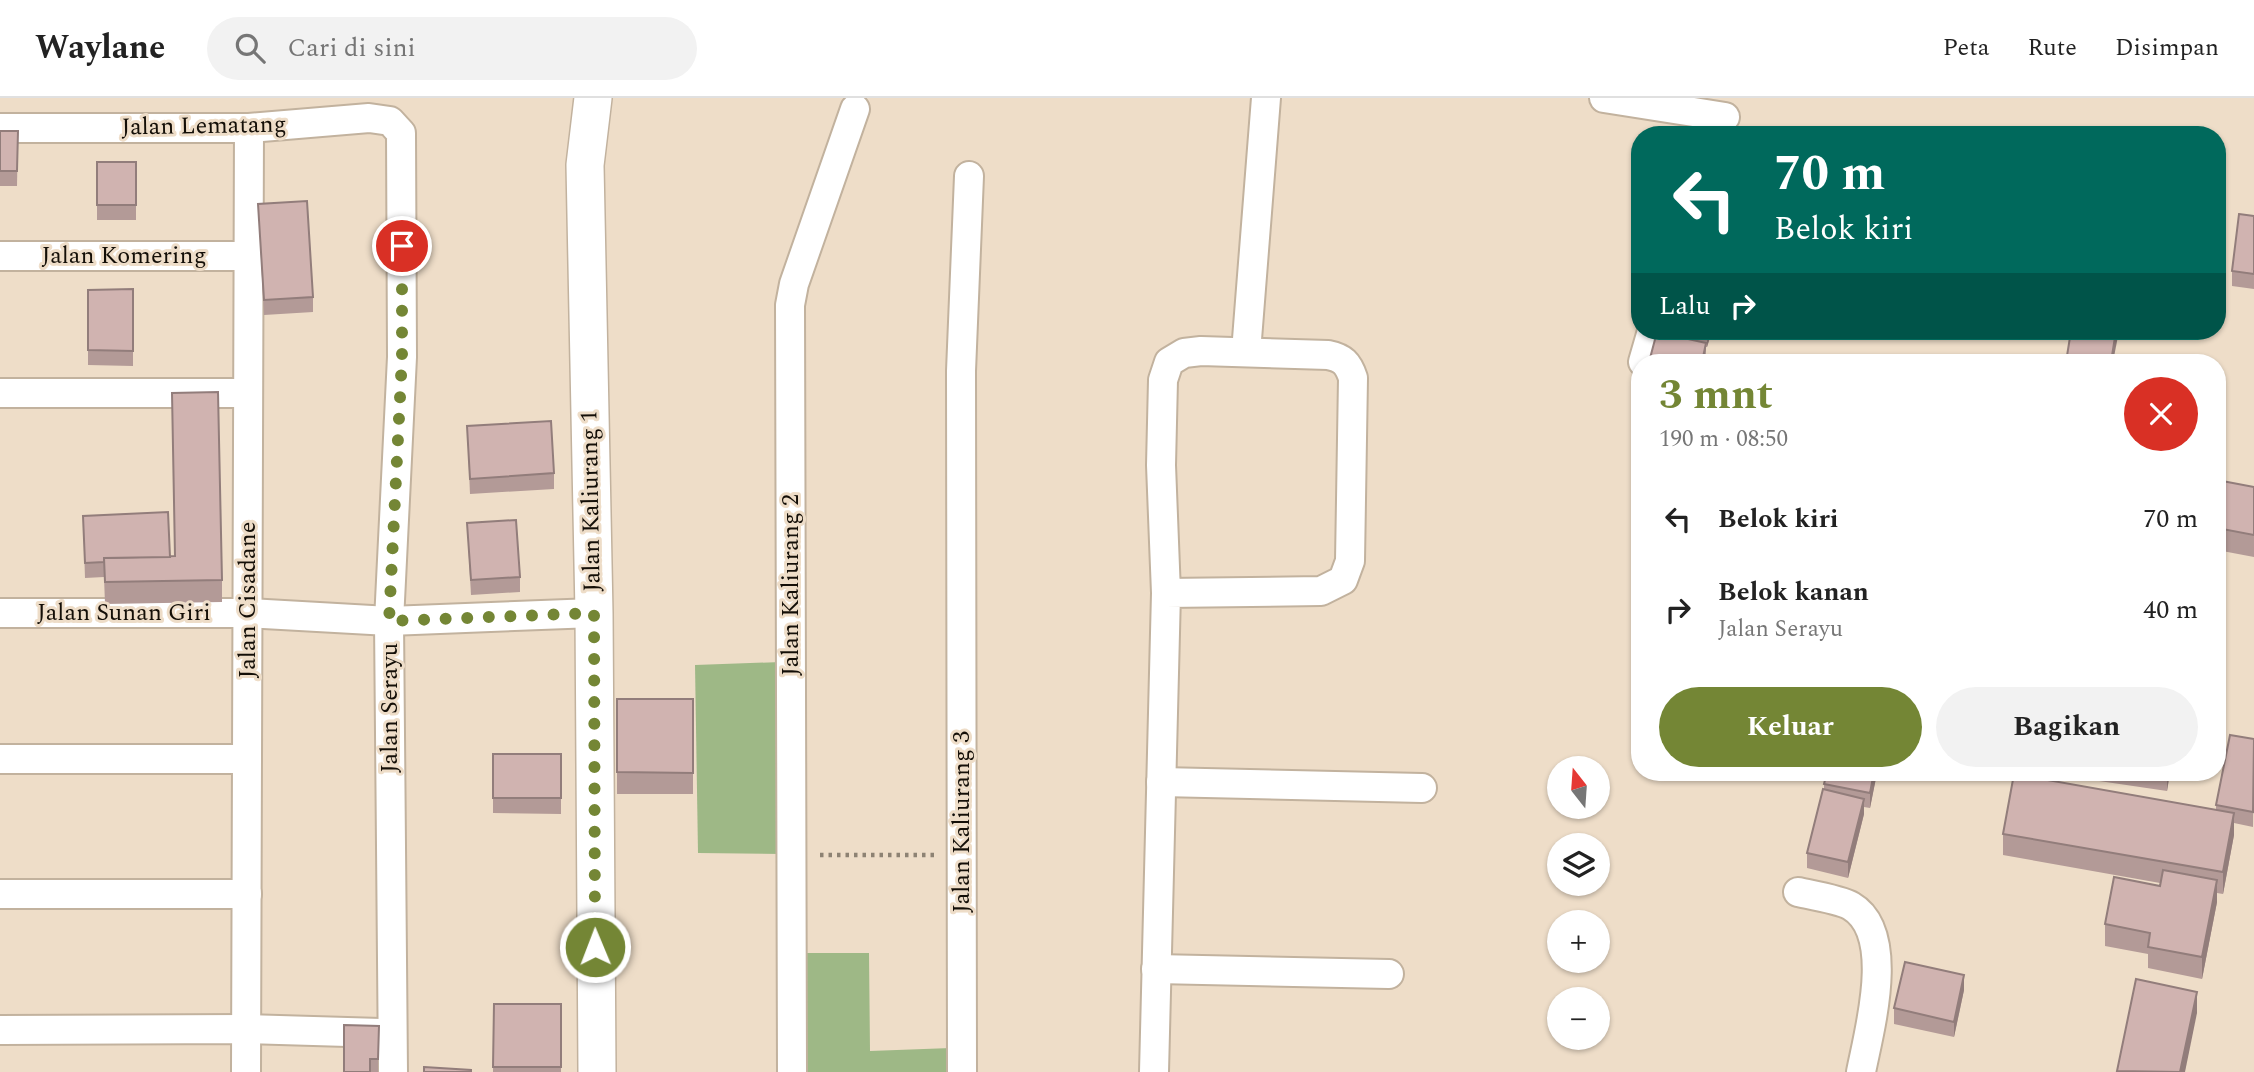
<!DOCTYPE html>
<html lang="id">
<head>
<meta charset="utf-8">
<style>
  body { margin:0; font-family:Spectral,serif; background:#f2f2f2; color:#222; height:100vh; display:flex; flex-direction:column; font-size:26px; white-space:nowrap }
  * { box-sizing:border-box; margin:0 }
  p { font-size:23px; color:#767676 }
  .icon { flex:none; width:38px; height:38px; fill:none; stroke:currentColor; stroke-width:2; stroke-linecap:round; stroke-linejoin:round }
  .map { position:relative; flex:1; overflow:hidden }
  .panel { position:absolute; left:1631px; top:256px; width:595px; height:427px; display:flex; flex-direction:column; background:#fff; border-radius:28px; box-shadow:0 2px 5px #0004 }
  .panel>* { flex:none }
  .hud { position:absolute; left:1631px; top:28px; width:595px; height:214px; border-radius:28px; box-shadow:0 2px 5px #0004; background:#00695c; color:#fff; overflow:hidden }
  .needle { width:46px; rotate:343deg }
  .tools { position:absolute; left:1547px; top:658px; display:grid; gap:14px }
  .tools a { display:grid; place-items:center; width:63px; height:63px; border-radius:50%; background:#fff; box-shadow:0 2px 5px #0004; font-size:35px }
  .pin { position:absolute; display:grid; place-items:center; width:60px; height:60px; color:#fff; margin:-30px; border:4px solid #fff; border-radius:50%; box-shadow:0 2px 7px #0007 }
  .me { position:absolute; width:77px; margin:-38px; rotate:359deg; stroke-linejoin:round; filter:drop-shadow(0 0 5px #0008) }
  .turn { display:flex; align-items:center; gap:24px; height:147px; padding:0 28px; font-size:32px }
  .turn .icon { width:91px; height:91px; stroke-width:2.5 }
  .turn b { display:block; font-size:49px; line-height:60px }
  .then { display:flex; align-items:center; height:66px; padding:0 28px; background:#0003; gap:14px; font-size:26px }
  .round { display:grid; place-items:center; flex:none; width:74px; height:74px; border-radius:37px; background:#f2f2f2 }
  .headline { display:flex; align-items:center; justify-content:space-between; height:119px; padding:0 28px }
  h1 { font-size:42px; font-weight:700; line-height:52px; color:#748635 }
  .cta { display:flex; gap:14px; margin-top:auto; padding:14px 28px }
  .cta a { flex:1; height:80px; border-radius:42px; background:#748635; color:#fff; font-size:28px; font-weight:700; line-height:80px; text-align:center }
  .cta a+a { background:#f2f2f2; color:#222 }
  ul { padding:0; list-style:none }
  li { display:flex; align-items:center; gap:21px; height:91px; padding:0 28px }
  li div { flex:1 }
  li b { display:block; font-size:26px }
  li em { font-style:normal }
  header { display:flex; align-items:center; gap:42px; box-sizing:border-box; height:98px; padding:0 35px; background:#fff; border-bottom:2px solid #e0e0e0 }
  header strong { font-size:33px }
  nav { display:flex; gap:38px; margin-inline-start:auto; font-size:24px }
  .search { width:490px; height:63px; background:#f2f2f2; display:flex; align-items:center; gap:18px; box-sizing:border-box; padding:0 24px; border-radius:38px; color:#767676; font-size:26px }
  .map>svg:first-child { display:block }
  .green { fill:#9eb886 }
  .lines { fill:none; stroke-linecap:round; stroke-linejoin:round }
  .minor-casing { stroke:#c2b29e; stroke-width:32 }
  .tertiary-casing { stroke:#c2b29e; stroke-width:40 }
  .path { stroke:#8d8273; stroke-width:4.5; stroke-dasharray:3.5 5; stroke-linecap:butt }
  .minor { stroke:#fff; stroke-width:28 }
  .tertiary { stroke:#fff; stroke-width:37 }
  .wall { fill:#b39a97 }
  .shaded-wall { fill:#927d7b }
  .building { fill:#d0b3b0; stroke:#927d7b; stroke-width:2 }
  .route { stroke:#748635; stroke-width:12; stroke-dasharray:0 21.6 }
  .labels { text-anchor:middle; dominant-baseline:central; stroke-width:6; stroke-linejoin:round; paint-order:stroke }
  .street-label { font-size:24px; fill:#130e07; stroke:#eeddc8 }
</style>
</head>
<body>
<header>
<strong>Waylane</strong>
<div class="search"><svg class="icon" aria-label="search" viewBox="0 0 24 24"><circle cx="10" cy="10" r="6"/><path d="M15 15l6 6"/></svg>Cari di sini</div>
<nav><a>Peta</a><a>Rute</a><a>Disimpan</a></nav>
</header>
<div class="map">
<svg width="2254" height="974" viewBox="0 0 2254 974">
  <rect width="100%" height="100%" fill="#eeddc8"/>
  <g class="green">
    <path d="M 781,564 L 782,756 L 698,755 L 695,567 Z"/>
    <path d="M 806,855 L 869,855 L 870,953 L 951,950 L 951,974 L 805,974 Z"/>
  </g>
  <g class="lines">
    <defs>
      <g id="minor">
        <path d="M 1604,0 L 1725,19"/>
        <path d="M 0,30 L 249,30 L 369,20 L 390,23 L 401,35 L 402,259 L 389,523 L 393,974"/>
        <path d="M 0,158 L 248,158"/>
        <path d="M 1246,254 L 1266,0"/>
        <path d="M 1643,264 L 1652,233"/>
        <path d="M 0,295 L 248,295"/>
        <path d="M 0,515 L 247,515 L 389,523 L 594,515"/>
        <path d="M 0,661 L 247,661"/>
        <path d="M 1161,684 L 1422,690"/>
        <path d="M 1798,794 C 1812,797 1841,802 1851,808 C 1897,835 1869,933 1861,974"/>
        <path d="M 0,796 L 247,796"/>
        <path d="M 1156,871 L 1389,876"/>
        <path d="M 0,932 L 246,931 L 381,935"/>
        <path d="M 246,974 L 249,30"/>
        <path d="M 792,974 L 790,207 L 794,186 L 855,11"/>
        <path d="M 962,974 L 961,273 L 969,78"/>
        <path d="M 1154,974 L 1166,495 L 1161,367 L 1163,282 L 1169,264 L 1184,255 L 1201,253 L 1328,257 C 1343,260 1348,265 1353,280 L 1350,463 L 1343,482 L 1321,493 L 1166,495"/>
      </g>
      <path id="tertiary" d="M 593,0 L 585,67 L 594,515 L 597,974"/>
    </defs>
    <use href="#minor" class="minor-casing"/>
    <use href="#tertiary" class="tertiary-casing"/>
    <path class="path" d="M 820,757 L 934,757"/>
    <use href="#minor" class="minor"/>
    <use href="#tertiary" class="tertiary"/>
  </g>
  <g class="wall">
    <path d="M 0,33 L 18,33 L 17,88 L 0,88 Z"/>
    <rect x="97" y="64" width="39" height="58"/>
    <path d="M 258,106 L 313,199 L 313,214 L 264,217 Z"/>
    <path d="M 2254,118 L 2254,191 L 2232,188 L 2232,173 Z"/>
    <path d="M 133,191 L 133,268 L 88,267 L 88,192 Z"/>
    <path d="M 1659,233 L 1712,233 L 1707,249 L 1706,249 L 1705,264 L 1649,264 Z"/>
    <path d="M 467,328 L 554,375 L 554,391 L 470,396 Z"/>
    <path d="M 2217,382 L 2254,389 L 2254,459 L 2217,452 Z"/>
    <path d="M 83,418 L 222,482 L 222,504 L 105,506 L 104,479 L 85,480 Z"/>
    <path d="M 467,425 L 520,479 L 520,494 L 471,497 Z"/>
    <rect x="617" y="601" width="76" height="95"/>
    <path d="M 2254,641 L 2253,729 L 2234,725 L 2234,737 L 2223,796 L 2217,795 L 2217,804 L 2202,881 L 2148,870 L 2148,856 L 2105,848 L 2105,826 L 2160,788 L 2160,785 L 2003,757 L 2003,736 L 2216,712 L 2216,707 Z"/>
    <path d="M 493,656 L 561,656 L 561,716 L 493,715 Z"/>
    <path d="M 1876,674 L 1876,680 L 1870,710 L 1864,709 L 1864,716 L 1848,780 L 1807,770 L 1807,755 L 1824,691 L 1824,686 Z"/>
    <path d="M 2072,674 L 2170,674 L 2167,693 L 2072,679 Z"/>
    <path d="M 1964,892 L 1954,939 L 1894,926 L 1894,910 Z"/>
    <path d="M 494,906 L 561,906 L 561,974 L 493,974 Z"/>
    <path d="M 379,928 L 378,974 L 344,974 Z"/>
  </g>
  <g class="shaded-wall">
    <path d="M 1708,233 L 1712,233 L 1707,249 L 1707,234 Z"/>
    <path d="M 2116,233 L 2119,233 L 2113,264 L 2111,264 Z"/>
    <path d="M 1706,245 L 1705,264 L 1702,264 Z"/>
    <path d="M 1874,674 L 1876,674 L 1876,680 L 1870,710 L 1870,695 Z"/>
    <path d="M 2167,674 L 2170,674 L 2167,693 Z"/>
    <path d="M 1864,701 L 1864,716 L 1848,780 L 1848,764 Z"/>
    <path d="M 2234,715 L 2234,737 L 2223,796 L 2223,774 Z"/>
    <path d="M 2217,782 L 2217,804 L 2202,881 L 2202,859 Z"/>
    <path d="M 1964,877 L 1964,892 L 1954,939 L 1954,924 Z"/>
    <path d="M 2197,894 L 2197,915 L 2185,974 L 2180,974 Z"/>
  </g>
  <g class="building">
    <path d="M 0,33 L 18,33 L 17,73 L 0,73 Z"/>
    <rect x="97" y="64" width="39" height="43"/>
    <path d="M 307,103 L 313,199 L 264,202 L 258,106 Z"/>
    <path d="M 2239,116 L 2254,118 L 2254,176 L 2232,173 Z"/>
    <path d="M 133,191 L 133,253 L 88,252 L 88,192 Z"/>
    <path d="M 2071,233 L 2116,233 L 2111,264 L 2066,264 Z"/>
    <path d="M 1657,234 L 1706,245 L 1702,264 L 1649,264 Z"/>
    <path d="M 2143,261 L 2169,264 L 2143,264 Z"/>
    <path d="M 218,294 L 222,482 L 105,484 L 104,460 L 175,458 L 172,295 Z"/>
    <path d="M 551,323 L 554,375 L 470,381 L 467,328 Z"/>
    <path d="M 2217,382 L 2254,389 L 2254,437 L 2217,430 Z"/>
    <path d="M 168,414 L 170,459 L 104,460 L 104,464 L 85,465 L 83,418 Z"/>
    <path d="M 516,422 L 520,479 L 471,482 L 467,425 Z"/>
    <path d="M 617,601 L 693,601 L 693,675 L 617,674 Z"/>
    <path d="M 2230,637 L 2254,641 L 2253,714 L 2216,707 Z"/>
    <rect x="493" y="656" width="68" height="44"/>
    <path d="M 1827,674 L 1874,674 L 1870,695 L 1824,686 Z"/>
    <path d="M 2014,676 L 2234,715 L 2223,774 L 2003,736 Z"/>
    <path d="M 1823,691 L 1864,701 L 1848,764 L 1807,755 Z"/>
    <path d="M 2163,772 L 2217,782 L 2202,859 L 2148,849 L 2150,835 L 2105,826 L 2114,779 L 2160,788 Z"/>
    <path d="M 1905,864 L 1964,877 L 1954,924 L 1894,910 Z"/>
    <path d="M 2136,881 L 2197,894 L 2180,974 L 2117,973 Z"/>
    <path d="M 494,906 L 561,906 L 561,969 L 493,969 Z"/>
    <path d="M 344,927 L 379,928 L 378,961 L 370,961 L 370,974 L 344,974 Z"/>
    <path d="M 424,969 L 471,972 L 471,974 L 424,974 Z"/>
  </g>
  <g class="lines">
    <path class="route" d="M 402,148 L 402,259 L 389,523 L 594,515 L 595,849"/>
  </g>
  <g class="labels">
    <g class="street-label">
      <text transform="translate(204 28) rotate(-1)">Jalan Lematang</text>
      <text x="124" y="158">Jalan Komering</text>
      <text transform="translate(591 403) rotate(-91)">Jalan Kaliurang 1</text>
      <text transform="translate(791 487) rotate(-90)">Jalan Kaliurang 2</text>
      <text transform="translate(248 502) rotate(-90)">Jalan Cisadane</text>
      <text x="124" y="515">Jalan Sunan Giri</text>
      <text transform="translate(390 610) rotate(-90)">Jalan Serayu</text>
      <text transform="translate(962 724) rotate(-90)">Jalan Kaliurang 3</text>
    </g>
  </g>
</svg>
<div class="tools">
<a><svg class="needle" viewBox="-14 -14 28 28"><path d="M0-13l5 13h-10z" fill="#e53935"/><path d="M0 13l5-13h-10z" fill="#767676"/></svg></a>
<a><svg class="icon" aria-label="layers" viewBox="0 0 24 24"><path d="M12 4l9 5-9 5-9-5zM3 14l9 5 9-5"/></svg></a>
<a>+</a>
<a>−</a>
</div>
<div class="pin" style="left:402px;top:148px;background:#d93025"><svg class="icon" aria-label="arrive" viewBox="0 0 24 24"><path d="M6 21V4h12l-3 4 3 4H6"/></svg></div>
<svg class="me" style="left:595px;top:849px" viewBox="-20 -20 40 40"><circle r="17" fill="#748635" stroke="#fff" stroke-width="3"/><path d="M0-11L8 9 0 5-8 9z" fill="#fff"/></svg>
<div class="hud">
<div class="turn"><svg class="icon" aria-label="left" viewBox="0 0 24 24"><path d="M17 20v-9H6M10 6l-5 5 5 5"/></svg><div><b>70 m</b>Belok kiri</div></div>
<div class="then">Lalu<svg class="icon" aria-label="right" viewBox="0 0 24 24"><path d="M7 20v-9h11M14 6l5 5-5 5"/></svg></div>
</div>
<section class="panel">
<div class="headline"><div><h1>3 mnt</h1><p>190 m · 08:50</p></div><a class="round" style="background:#d93025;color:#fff"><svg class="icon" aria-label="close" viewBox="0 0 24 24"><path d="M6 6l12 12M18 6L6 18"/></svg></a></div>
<ul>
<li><svg class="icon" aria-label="left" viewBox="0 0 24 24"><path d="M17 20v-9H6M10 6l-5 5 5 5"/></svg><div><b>Belok kiri</b></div><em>70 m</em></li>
<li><svg class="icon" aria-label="right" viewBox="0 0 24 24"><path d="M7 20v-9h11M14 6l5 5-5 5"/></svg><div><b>Belok kanan</b><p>Jalan Serayu</p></div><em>40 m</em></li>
</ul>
<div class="cta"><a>Keluar</a><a>Bagikan</a></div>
</section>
</div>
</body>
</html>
